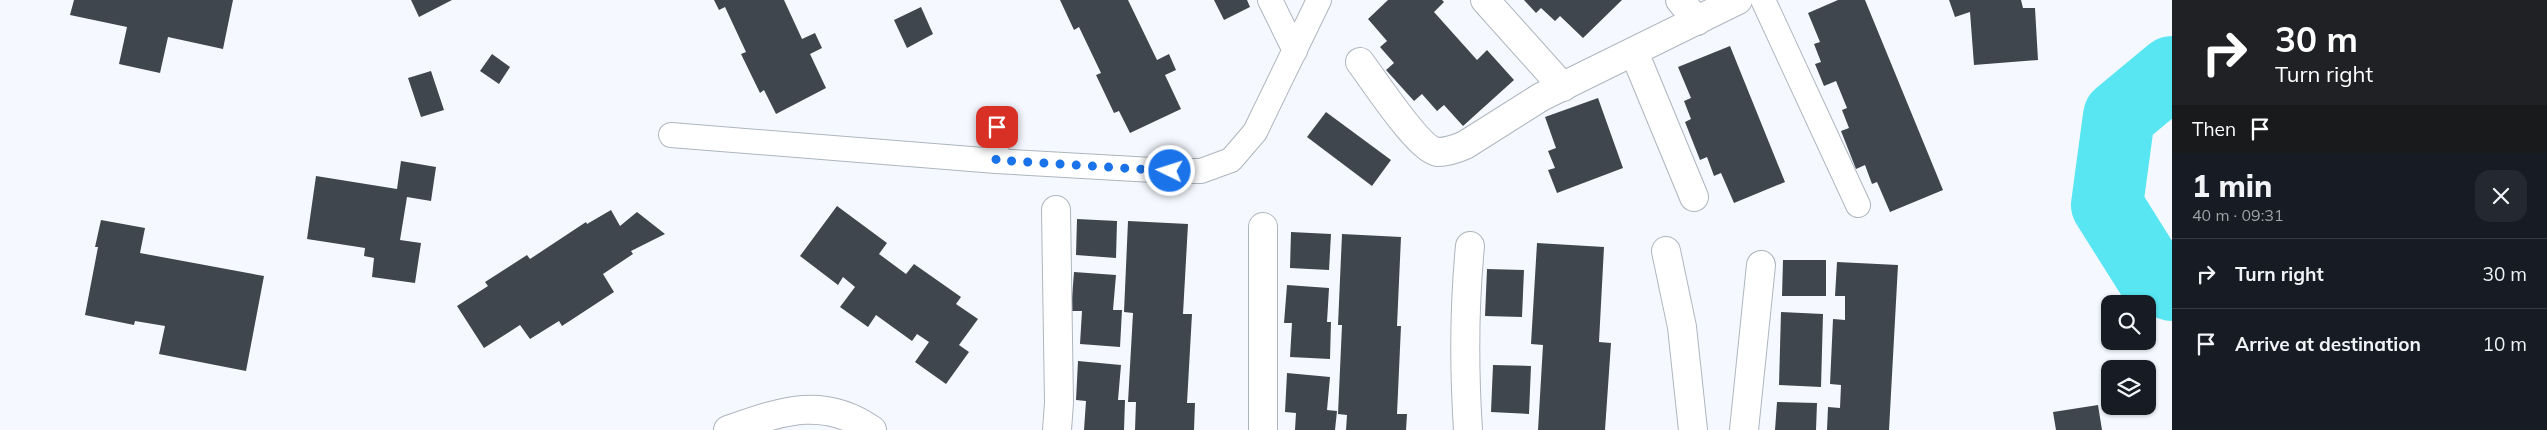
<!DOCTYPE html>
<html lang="en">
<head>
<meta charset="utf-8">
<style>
  body { margin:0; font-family:Mulish,sans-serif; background:#242831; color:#f1f3f6; height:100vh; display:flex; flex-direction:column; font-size:19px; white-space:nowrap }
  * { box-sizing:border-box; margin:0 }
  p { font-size:16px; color:#9ea1a6 }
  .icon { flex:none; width:28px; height:28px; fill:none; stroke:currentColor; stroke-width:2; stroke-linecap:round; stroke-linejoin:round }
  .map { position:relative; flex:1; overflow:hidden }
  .details { display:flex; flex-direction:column; background:#171b24; width:375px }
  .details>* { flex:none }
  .top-card { background:#202124; color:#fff; overflow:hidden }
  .fabs { position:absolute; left:2101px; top:295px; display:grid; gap:10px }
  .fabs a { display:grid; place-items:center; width:55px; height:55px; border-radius:10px; background:#171b24; box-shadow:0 1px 4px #0004; font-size:25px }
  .pin { position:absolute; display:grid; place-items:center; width:42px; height:42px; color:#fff; margin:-21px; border-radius:10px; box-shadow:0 2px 8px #0006 }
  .me { position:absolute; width:55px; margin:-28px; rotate:274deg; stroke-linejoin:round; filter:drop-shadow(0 0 4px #0008) }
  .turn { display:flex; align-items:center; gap:18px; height:105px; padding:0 20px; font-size:22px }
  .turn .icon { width:65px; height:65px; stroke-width:2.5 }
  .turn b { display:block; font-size:35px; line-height:42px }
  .then { display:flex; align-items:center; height:48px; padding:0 20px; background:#0003; gap:10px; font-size:19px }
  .round { display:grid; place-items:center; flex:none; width:52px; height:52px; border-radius:15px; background:#242831 }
  .headline { display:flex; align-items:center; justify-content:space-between; height:85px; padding:0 20px }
  h1 { font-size:30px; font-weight:800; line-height:38px }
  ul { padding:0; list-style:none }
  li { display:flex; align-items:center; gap:15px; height:70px; padding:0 20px; border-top:1px solid #363941 }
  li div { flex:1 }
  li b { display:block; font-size:19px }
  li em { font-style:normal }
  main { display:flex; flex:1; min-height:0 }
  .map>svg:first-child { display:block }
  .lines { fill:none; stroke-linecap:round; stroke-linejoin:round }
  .river { stroke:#57e6f2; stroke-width:72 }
  .building { fill:#40464d }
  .lane-casing { stroke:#aeb5be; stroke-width:26 }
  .street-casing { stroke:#aeb5be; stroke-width:30 }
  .lane { stroke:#fff; stroke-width:24 }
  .street { stroke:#fff; stroke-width:28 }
  .route { stroke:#1a73e8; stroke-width:9; stroke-dasharray:0 16.2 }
</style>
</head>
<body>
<main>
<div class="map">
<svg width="2172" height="430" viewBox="0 0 2172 430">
  <rect width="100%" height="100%" fill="#f5f9ff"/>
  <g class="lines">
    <path class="river" d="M 2172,72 L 2119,116 L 2107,205 L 2153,278 L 2172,285"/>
  </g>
  <g class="building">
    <path d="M 74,0 L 233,0 L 223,49 L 168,37 L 160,73 L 119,64 L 127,27 L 70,15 Z"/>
    <path d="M 411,0 L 452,0 L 419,17 Z"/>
    <path d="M 714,0 L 784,0 L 802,39 L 815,33 L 822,48 L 810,54 L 826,88 L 776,114 L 764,90 L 760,93 L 741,54 L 746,52 L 725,7 L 719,10 Z"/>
    <path d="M 1060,0 L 1128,0 L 1157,60 L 1169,54 L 1176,70 L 1165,75 L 1181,109 L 1130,133 L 1119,111 L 1114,113 L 1096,75 L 1101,73 L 1079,27 L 1074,30 Z"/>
    <path d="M 1214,0 L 1247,0 L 1250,7 L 1224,20 Z"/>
    <path d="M 1388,0 L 1442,0 L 1444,2 L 1434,12 L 1477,60 L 1487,50 L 1514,80 L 1463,126 L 1444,105 L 1437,111 L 1422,94 L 1414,101 L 1386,70 L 1394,63 L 1380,47 L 1387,41 L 1368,19 Z"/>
    <path d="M 1524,0 L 1622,0 L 1583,38 L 1560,16 L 1555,21 L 1541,8 L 1536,13 Z"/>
    <path d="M 1838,0 L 1865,0 L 1943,190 L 1890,212 L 1877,182 L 1872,184 L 1865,165 L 1856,169 L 1841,131 L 1849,128 L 1842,110 L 1847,108 L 1836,81 L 1824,86 L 1815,64 L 1821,62 L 1814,44 L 1820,42 L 1808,13 Z"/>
    <path d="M 1949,0 L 2021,0 L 2023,8 L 2035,8 L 2038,60 L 1974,65 L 1970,12 L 1955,17 Z"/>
    <path d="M 921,7 L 933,34 L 907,48 L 894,20 Z"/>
    <path d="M 1730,46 L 1785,182 L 1734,203 L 1721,173 L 1714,176 L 1707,157 L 1700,160 L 1685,122 L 1691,119 L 1684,101 L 1691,98 L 1678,67 Z"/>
    <path d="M 492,54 L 510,67 L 499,84 L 480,71 Z"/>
    <path d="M 431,71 L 444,110 L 421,117 L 408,78 Z"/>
    <path d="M 1598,98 L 1623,168 L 1557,193 L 1548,170 L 1555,168 L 1548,151 L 1556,148 L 1545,117 Z"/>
    <path d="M 1326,112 L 1391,160 L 1372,186 L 1307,137 Z"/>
    <path d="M 401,161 L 436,167 L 431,201 L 407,197 L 400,240 L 421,243 L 415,283 L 372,277 L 374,258 L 364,256 L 365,248 L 307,239 L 316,176 L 397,189 Z"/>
    <path d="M 837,206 L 887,243 L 879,254 L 906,274 L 914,264 L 961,297 L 956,304 L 978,319 L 959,345 L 969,352 L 946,384 L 915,362 L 929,342 L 917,334 L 912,341 L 876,315 L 868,327 L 840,307 L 855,287 L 843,277 L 838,285 L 800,256 Z"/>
    <path d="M 611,210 L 620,226 L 637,212 L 665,234 L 631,251 L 633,254 L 603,274 L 614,292 L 562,326 L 559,321 L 530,339 L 520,325 L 484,348 L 457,306 L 488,286 L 485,282 L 527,255 L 530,259 L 586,222 L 587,224 Z"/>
    <path d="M 1077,219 L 1117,221 L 1116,258 L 1076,255 Z"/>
    <path d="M 101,220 L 145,228 L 140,253 L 264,276 L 246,371 L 159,354 L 165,326 L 135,321 L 134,325 L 85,315 L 98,247 L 95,247 Z"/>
    <path d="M 1128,221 L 1188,224 L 1183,314 L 1192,314 L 1187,403 L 1195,403 L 1194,430 L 1135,430 L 1136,402 L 1128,402 L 1133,313 L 1124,312 Z"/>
    <path d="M 1291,232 L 1331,234 L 1329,270 L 1290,268 Z"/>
    <path d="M 1342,234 L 1401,237 L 1397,326 L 1401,326 L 1397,414 L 1407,414 L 1406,430 L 1346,430 L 1347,415 L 1338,414 L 1342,325 L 1338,325 Z"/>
    <path d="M 1537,243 L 1604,247 L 1599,342 L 1611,343 L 1605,430 L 1538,430 L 1543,345 L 1531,344 Z"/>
    <path d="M 1783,260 L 1826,260 L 1826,296 L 1782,296 Z"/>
    <path d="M 1837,262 L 1898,265 L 1889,430 L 1827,430 L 1828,407 L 1840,408 L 1841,385 L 1830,384 L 1833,319 L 1845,320 L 1845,296 L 1835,296 Z"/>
    <path d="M 1487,269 L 1524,270 L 1522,317 L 1485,316 Z"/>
    <path d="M 1074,272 L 1116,275 L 1113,310 L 1122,310 L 1120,347 L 1080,344 L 1082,311 L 1071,311 Z"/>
    <path d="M 1287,285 L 1329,288 L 1327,322 L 1331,322 L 1330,359 L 1290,357 L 1292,323 L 1284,323 Z"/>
    <path d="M 1781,312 L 1823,314 L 1821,387 L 1779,385 Z"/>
    <path d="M 1078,361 L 1121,365 L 1118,400 L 1125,400 L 1124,430 L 1084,430 L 1086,401 L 1076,400 Z"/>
    <path d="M 1493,365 L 1531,366 L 1529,414 L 1491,412 Z"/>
    <path d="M 1287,373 L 1330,377 L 1327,410 L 1337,411 L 1335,430 L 1295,430 L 1296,413 L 1285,412 Z"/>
    <path d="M 1777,402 L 1817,403 L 1816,430 L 1775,430 Z"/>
    <path d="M 2098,405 L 2102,430 L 2056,430 L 2053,412 Z"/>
  </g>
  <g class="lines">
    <defs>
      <g id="lane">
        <path d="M 1270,0 L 1295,51"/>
        <path d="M 1763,0 L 1858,205"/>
        <path d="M 671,135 L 996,161 L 1170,171 L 1201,171 L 1231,160 L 1255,132 L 1319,0"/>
        <path d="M 996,161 L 997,127"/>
      </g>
      <g id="street">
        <path d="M 1485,0 L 1563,87"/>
        <path d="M 1680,0 L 1697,21"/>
        <path d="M 1634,52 L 1694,197"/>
        <path d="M 1360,62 C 1373,79 1419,150 1438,152 C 1447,152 1456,149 1465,145 L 1541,97 L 1738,0"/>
        <path d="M 1056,210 L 1059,403 L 1057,430"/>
        <path d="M 1263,227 L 1263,430"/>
        <path d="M 1666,251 L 1682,327 L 1693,430"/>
        <path d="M 728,430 C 780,412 822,395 872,430"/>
        <path d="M 1468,430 C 1464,368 1464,308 1470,246"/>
        <path d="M 1744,430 L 1761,265"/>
      </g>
    </defs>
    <use href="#lane" class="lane-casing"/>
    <use href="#street" class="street-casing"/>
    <use href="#lane" class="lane"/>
    <use href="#street" class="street"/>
  </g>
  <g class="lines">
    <path class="route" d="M 997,127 L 996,160 L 1170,171"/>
  </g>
</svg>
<div class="fabs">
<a><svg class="icon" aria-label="search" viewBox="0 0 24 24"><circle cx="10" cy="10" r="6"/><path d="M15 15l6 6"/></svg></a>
<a><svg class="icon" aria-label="layers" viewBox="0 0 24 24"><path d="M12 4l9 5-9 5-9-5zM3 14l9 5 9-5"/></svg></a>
</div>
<div class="pin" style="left:997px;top:127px;background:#d93025"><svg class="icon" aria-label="arrive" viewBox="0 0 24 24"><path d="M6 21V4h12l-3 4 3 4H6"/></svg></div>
<svg class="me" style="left:1170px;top:171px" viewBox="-20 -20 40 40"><circle r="17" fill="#1a73e8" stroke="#fff" stroke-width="3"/><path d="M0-11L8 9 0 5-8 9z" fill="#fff"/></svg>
</div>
<section class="details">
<div class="top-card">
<div class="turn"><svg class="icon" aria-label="right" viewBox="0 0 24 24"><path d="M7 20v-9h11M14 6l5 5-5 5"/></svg><div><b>30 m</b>Turn right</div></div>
<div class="then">Then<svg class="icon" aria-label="arrive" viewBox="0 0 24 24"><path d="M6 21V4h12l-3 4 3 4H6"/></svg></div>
</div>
<div class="headline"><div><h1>1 min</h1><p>40 m · 09:31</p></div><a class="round"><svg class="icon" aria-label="close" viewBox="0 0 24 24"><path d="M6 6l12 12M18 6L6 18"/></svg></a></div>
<ul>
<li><svg class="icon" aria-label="right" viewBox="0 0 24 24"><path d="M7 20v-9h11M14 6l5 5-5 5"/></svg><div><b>Turn right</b></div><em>30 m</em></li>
<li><svg class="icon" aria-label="arrive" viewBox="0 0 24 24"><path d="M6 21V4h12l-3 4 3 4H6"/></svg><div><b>Arrive at destination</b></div><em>10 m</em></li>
</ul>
</section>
</main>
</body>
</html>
